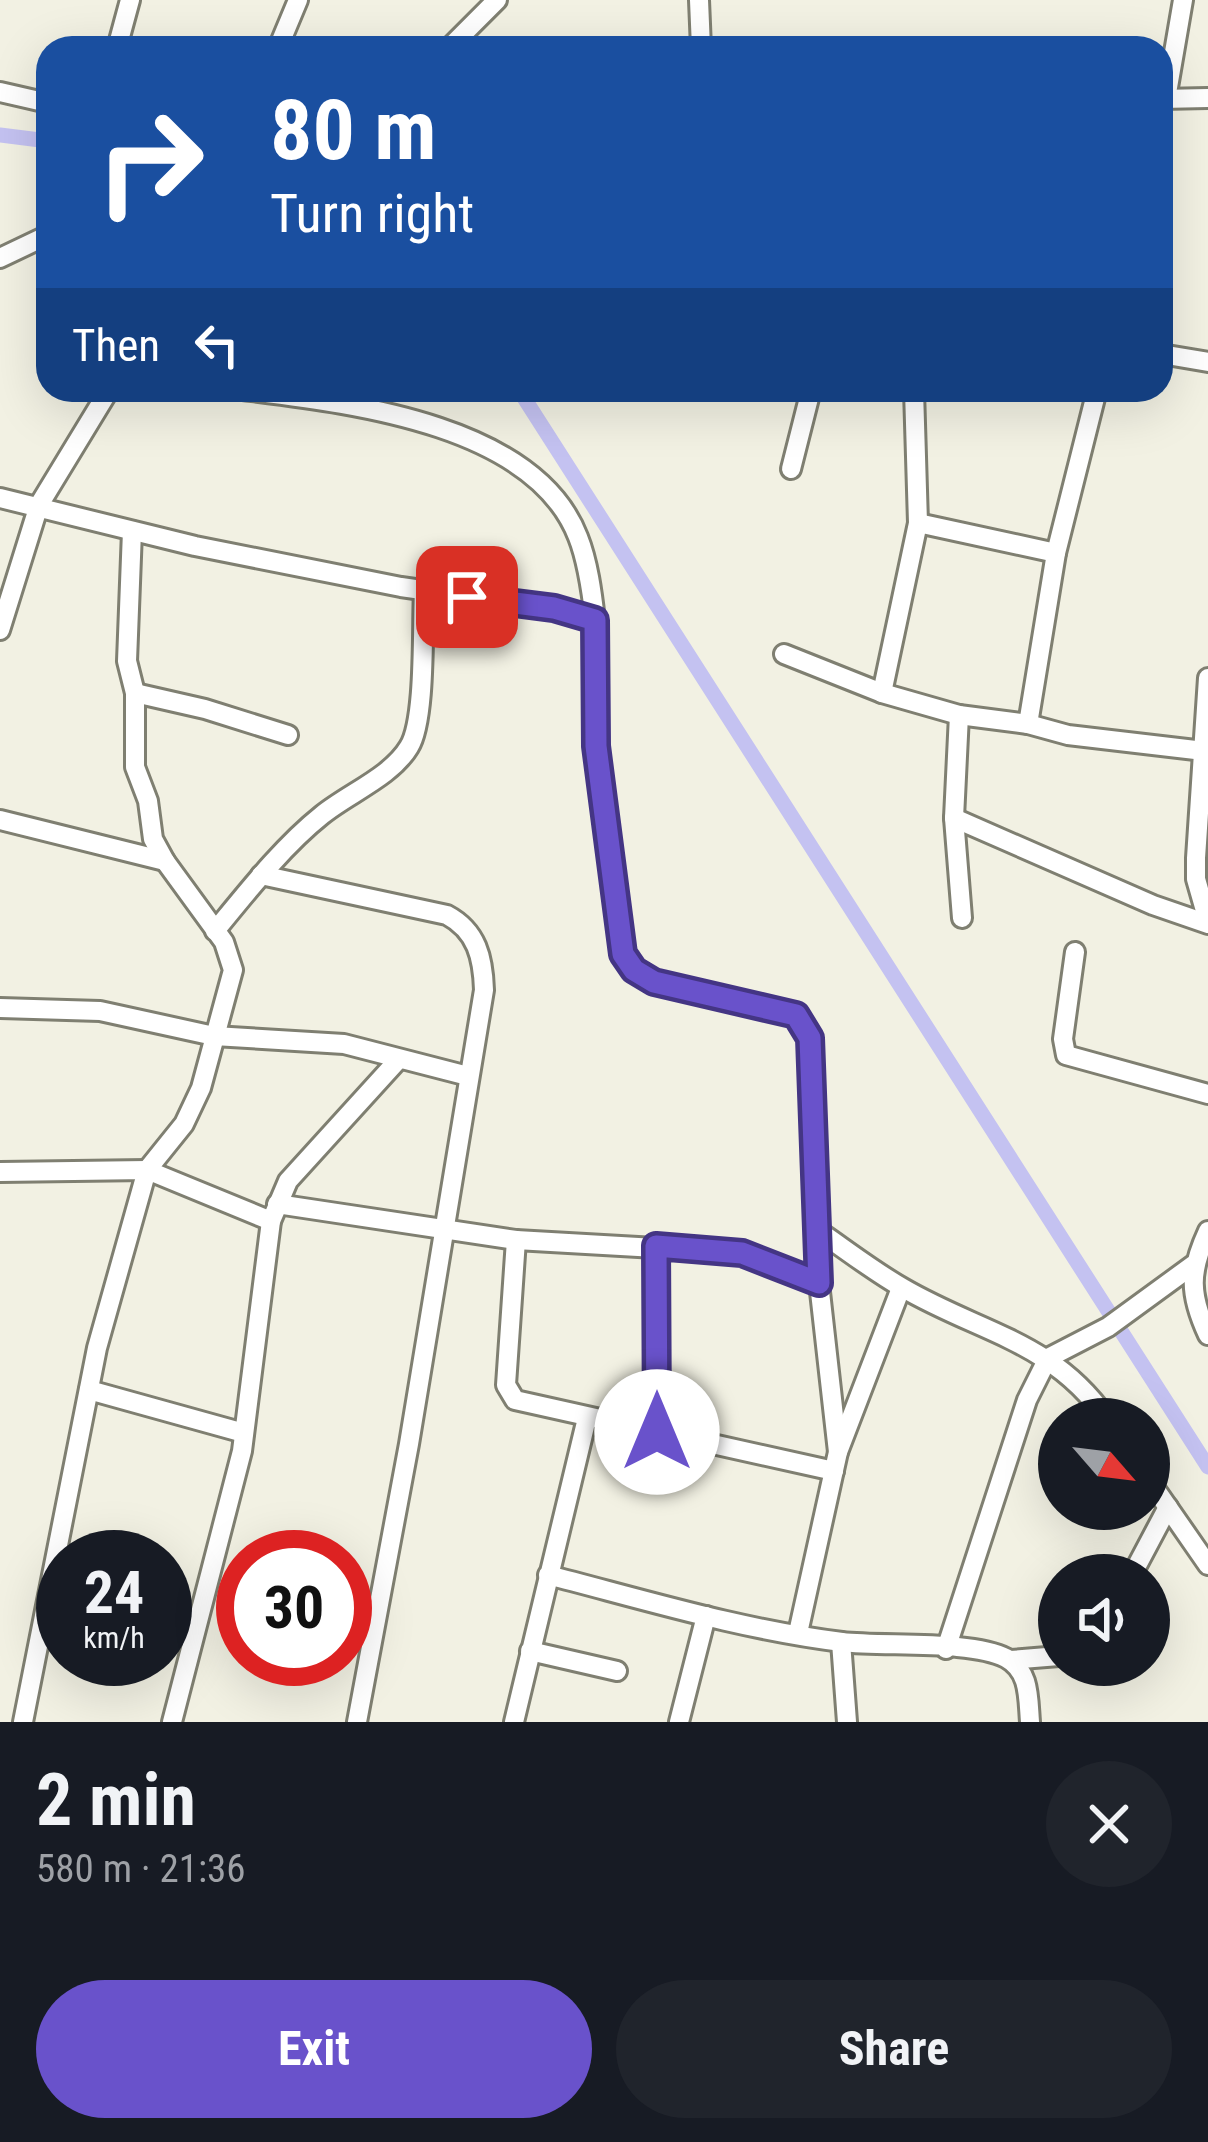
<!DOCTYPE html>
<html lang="en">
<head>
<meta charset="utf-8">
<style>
  body { margin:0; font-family:"Roboto Condensed",sans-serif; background:#20242c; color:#f1f3f6; height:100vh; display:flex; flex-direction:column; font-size:45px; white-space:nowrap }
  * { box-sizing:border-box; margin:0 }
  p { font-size:39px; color:#9ea1a6 }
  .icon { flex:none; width:66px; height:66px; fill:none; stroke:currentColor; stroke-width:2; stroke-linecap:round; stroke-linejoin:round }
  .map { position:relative; height:1722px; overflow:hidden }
  .details { display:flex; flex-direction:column; background:#171b24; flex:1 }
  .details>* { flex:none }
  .banner { position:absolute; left:36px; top:36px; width:1137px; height:366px; border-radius:36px; box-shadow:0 12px 48px #0002; background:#1a4fa0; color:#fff; overflow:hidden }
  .needle { width:78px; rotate:118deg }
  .tools { position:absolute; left:1038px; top:1398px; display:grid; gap:24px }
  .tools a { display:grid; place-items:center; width:132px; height:132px; border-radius:50%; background:#171b24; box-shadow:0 12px 48px #0002; font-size:60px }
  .speed { position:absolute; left:36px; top:1530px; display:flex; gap:24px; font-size:60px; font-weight:700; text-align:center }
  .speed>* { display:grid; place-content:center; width:156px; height:156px; border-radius:50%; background:#171b24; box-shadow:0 12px 48px #0002; line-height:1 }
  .speed small { font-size:30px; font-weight:400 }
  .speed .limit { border:18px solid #d22; background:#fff; color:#111 }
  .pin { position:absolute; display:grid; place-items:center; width:102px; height:102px; color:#fff; margin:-51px; border-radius:24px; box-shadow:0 6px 18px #0006 }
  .me { position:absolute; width:132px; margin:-66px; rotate:0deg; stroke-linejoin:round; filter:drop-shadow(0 0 9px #0008) }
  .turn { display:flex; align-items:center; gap:42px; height:252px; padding:0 36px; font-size:54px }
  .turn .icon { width:156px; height:156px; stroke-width:2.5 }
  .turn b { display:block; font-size:84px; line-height:102px }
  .then { display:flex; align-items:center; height:114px; padding:0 36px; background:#0003; gap:24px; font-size:45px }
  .round { display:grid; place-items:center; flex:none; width:126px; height:126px; border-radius:63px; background:#20242c }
  .headline { display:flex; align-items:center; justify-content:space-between; height:204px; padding:0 36px }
  h1 { font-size:72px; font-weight:700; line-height:90px }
  .action { display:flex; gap:24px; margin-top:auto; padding:24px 36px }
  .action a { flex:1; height:138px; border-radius:72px; background:#6952cb; color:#fff; font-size:48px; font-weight:700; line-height:138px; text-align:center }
  .action a+a { background:#20242c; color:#f1f3f6 }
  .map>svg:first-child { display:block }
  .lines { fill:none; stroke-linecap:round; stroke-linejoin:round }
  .canal { stroke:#c4c2f1; stroke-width:15 }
  .minor-casing { stroke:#7f7f71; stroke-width:24 }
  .minor { stroke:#fff; stroke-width:18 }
  .route-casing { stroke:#443584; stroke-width:30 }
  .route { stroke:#6952cb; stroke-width:21 }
</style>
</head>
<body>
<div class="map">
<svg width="1208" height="1722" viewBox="0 0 1208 1722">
  <rect width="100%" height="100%" fill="#f2f1e3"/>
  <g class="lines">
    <g class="canal">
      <path d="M 0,135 L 48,141"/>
      <path d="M 519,390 L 1208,1467"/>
    </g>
    <defs>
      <g id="minor">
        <path d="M 699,0 L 701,48"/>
        <path d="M 117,48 L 130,0"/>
        <path d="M 278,48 L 298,0"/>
        <path d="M 449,48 L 497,0"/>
        <path d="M 0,92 L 48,103"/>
        <path d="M 1161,99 L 1208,98"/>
        <path d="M 1166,99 L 1183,0"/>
        <path d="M 0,258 L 48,235"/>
        <path d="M 1161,354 L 1208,362"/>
        <path d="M 243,390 C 347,403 534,423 578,537 C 588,562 592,593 595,620"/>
        <path d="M 791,469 L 811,390"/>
        <path d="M 0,498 L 195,546 L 401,587 L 554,609 L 595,620 L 596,746 L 623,954 L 634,970 L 654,982 L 796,1015 L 810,1038 L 819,1283 L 838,1452"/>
        <path d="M 918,523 L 1056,553"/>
        <path d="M 0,630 L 39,505 L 109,390"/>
        <path d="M 784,654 L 882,693 L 959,715 L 1028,724 L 1068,735 L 1204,751"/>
        <path d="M 1208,678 L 1196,858 L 1196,879 L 1208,921"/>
        <path d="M 135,693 L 205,709 L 288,735"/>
        <path d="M 882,693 L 918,523 L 914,390"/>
        <path d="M 959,715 L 954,818 L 962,918"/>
        <path d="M 1028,724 L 1056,553 L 1097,390"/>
        <path d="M 954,818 L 1153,905 L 1208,924"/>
        <path d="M 0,820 L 165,861"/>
        <path d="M 261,875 L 447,915 C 477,931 483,958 484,990 L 409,1444 L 357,1722"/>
        <path d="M 215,931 C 247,892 283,846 322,815 C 349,793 391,777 409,747 C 426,720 422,626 424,591"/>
        <path d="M 1075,952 L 1063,1039 L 1066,1055 L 1208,1094"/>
        <path d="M 0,1008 L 100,1011 L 214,1036 L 344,1044 L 468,1076"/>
        <path d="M 0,1172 L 147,1170 L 271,1221"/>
        <path d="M 277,1204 L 516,1240 L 506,1385 L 515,1400 L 834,1471"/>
        <path d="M 817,1230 C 845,1249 873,1271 903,1288 C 980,1333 1053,1341 1107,1419"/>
        <path d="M 1208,1231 C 1189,1272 1189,1294 1208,1335"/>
        <path d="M 516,1240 L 743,1253 L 819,1283"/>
        <path d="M 655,1246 L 657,1432"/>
        <path d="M 89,1390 L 244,1433"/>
        <path d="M 1149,1480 L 1208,1565"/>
        <path d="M 548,1575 C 645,1600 743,1630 842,1642 C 884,1647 972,1640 1006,1658 C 1030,1671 1028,1697 1030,1722"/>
        <path d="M 1132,1575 L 1168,1507"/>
        <path d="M 798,1633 L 838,1452 L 901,1288"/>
        <path d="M 841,1642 L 847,1722"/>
        <path d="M 946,1649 L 1027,1400 L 1048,1358 L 1108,1327 L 1193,1265"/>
        <path d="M 530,1651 L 617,1671"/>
        <path d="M 1011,1660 L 1059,1656"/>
        <path d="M 23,1722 L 97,1348 L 140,1195 L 147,1170 L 184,1124 L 201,1088 L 233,970 L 224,942 L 165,861 L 153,839 L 148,801 L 135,767 L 135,693 L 127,661 L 132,531"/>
        <path d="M 172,1722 L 242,1451 L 271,1221 L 288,1181 L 398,1060"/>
        <path d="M 514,1722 L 587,1418"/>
        <path d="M 679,1722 L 706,1616"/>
      </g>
    </defs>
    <use href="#minor" class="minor-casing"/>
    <use href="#minor" class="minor"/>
  </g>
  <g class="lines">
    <defs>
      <path id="route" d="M 467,597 L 554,608 L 595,620 L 596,746 L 623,954 L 634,970 L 654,982 L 796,1015 L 810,1038 L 819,1283 L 742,1253 L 656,1246 L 657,1432"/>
    </defs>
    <use href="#route" class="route-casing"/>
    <use href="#route" class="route"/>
  </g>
</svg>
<div class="tools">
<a><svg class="needle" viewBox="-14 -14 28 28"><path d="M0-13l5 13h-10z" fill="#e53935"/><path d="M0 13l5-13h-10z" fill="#9ea1a6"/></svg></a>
<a><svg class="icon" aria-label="sound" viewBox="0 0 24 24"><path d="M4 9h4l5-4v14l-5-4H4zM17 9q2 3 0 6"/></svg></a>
</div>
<div class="speed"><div>24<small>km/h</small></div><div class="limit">30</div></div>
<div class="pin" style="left:467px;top:597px;background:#d93025"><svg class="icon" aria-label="arrive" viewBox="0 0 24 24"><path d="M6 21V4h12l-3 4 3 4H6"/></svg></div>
<svg class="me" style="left:657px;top:1432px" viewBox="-20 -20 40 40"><circle r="19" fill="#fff"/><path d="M0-13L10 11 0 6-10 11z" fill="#6952cb"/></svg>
<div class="banner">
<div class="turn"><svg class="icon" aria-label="right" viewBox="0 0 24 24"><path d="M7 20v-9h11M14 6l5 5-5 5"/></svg><div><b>80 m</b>Turn right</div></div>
<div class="then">Then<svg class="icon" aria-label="left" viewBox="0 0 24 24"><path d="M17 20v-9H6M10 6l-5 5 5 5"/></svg></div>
</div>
</div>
<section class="details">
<div class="headline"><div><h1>2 min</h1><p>580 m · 21:36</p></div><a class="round"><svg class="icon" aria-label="close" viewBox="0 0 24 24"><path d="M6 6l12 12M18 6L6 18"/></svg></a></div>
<div class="action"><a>Exit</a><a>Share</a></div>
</section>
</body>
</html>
